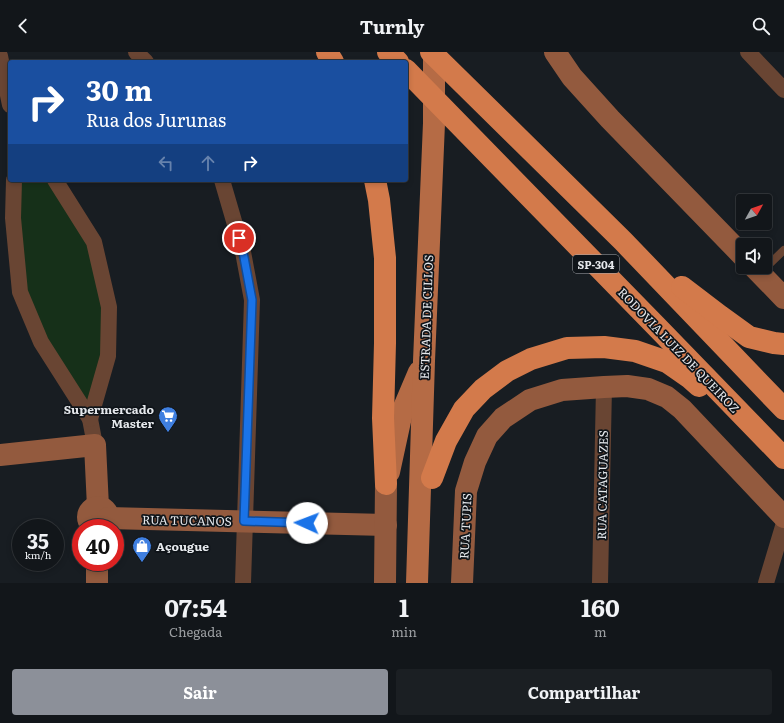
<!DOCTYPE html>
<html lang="pt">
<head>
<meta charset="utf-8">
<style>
  body { margin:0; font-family:Literata,serif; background:#1b1f23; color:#f1f3f6; height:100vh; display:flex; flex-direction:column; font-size:15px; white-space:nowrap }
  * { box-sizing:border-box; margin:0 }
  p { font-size:13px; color:#9c9fa2 }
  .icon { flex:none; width:22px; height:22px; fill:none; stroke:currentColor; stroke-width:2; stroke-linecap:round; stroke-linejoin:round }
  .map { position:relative; height:531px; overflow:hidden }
  .sheet { display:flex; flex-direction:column; background:#12161a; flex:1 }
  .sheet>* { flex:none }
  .guide { position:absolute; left:8px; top:8px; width:400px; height:122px; border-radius:4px; box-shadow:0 2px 6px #0003,0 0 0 1px #313539; background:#1a4fa0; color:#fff; overflow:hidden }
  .needle { width:26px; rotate:50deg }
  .controls { position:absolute; left:736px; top:142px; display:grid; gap:8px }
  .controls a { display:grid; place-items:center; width:36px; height:36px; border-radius:4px; background:#12161a; box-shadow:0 2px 6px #0003,0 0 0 1px #313539; font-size:20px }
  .speed { position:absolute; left:12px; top:467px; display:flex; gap:8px; font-size:20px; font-weight:700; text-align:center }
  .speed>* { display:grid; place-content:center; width:52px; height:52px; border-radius:50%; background:#12161a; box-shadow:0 2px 6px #0003,0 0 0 1px #313539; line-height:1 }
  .speed small { font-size:10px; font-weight:400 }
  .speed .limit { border:6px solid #d22; background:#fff; color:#111 }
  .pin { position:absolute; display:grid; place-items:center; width:34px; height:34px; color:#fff; margin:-17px; border:2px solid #fff; border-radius:50%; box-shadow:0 1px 4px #0007 }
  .me { position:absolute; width:44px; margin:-22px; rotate:272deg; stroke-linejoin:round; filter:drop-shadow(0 0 3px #0008) }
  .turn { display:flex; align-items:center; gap:14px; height:84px; padding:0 12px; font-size:18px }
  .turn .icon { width:52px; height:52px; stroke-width:2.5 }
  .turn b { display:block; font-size:28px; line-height:34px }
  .lanes { display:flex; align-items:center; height:38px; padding:0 12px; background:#0003; justify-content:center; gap:20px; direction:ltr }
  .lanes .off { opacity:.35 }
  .eta { display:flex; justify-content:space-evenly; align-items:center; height:68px; text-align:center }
  .eta b { font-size:24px; font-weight:700; line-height:28px }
  .cta { display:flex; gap:8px; margin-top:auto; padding:8px 12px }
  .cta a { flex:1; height:46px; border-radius:4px; background:#8c9099; color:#fff; font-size:16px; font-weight:700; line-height:46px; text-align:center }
  .cta a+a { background:#1b1f23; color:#f1f3f6 }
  header { display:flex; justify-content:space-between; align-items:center; height:52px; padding:0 12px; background:#12161a; font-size:18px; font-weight:700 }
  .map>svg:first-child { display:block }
  .green { fill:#163019 }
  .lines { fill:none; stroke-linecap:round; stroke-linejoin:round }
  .lane { stroke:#694533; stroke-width:8 }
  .street { stroke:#694533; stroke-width:16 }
  .secondary { stroke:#935a3e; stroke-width:22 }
  .primary { stroke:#b56b45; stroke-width:22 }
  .highway { stroke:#d37a4b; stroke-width:22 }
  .route-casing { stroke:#114b97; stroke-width:10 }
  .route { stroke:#1a73e8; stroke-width:7 }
  .labels { text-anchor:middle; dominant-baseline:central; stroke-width:3.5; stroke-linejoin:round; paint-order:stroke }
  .shield { fill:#0f1419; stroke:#a5a8ad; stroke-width:1 }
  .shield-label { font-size:11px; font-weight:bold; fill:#e5e8ec }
  .street-label { font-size:12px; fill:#e5e8ec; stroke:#0f1419 }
  .poi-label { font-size:12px; font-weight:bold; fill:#e5e8ec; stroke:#0f1419; text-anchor:end }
</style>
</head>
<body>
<header><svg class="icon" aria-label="back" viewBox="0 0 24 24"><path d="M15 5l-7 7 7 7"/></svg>Turnly<svg class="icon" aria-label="search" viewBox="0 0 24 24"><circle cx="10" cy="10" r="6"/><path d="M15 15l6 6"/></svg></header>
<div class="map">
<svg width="784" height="531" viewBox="0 0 784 531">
  <rect width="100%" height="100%" fill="#181d22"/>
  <path class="green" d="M 14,128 L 55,128 L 94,190 L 109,255 L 90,367 L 20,240 Z"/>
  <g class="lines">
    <path class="lane" d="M 760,221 L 784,198"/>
    <g class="street">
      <path d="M 136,0 L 146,10"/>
      <path d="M 748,0 L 784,38"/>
      <path d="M 0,4 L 10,53"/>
      <path d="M 14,128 L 13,166 L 20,240 L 41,290 L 90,367 L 95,393"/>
      <path d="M 55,128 L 94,190 L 109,255 L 108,304 L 90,367"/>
      <path d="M 222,128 L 243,200 L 252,248 L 243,531"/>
      <path d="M 600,531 L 604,335"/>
      <path d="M 766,531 L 784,471"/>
    </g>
    <g class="secondary">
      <path d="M 555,0 L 572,25 L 610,67 L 743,204"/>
      <path d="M 754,215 L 784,246"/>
      <path d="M 0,403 L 95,393 L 98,455"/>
      <circle cx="98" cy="465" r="10"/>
      <path d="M 108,466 L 386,473"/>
      <path d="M 97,531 L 97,510"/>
      <path d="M 385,531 L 386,432"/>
      <path d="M 462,531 L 466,439 L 475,410 L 487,384 L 503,366 L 530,348 L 562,338 L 604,335 L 627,334 L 648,337 L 667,345 L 682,357 L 784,465"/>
    </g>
    <g class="primary">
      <path d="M 389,420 L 402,360 L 419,320"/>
      <path d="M 417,531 L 424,309 L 434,71 L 434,0"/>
    </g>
    <g class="highway">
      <path d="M 327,0 L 333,10"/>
      <path d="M 388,0 L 398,10"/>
      <path d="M 431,0 L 623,189 L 784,357"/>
      <path d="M 406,18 L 655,273 L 784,406"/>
      <path d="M 375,128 L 379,148 L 385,206 L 385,291 L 383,366 L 386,432"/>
      <path d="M 682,235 L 720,264 L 749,285 L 774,291 L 784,292"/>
      <path d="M 432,426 L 446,389 L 464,357 L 483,337 L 507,319 L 531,307 L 567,296 L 604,295 L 635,299 L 667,310 L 690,326 L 699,334"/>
    </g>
  </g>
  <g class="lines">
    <defs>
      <path id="route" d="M 239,186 L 243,200 L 252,248 L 244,469 L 307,471"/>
    </defs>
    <use href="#route" class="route-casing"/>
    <use href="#route" class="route"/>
  </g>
  <defs>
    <symbol id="supermarket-pin" viewBox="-11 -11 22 30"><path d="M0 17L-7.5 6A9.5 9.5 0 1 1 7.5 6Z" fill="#3f7fe0" stroke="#0f1419"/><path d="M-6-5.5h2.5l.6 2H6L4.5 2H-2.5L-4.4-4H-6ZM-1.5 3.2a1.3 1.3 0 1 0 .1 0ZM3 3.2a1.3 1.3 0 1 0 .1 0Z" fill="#fff"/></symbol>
    <symbol id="shop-pin" viewBox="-11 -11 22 30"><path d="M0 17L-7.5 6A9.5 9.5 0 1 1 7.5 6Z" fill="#3f7fe0" stroke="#0f1419"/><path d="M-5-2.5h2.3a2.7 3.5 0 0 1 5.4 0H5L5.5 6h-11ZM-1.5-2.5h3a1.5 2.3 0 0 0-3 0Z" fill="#fff"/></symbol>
  </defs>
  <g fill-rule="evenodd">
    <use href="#supermarket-pin" x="157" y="353" width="22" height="30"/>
    <use href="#shop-pin" x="131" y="483" width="22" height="30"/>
  </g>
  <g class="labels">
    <rect class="shield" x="573" y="203" width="46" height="18" rx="3"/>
    <g class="shield-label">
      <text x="596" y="212">SP-304</text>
    </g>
    <g class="street-label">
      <text transform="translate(426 265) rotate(-88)">ESTRADA DE CILLOS</text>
      <text transform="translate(679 298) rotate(46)">RODOVIA LUIZ DE QUEIROZ</text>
      <text transform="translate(602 433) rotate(-89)">RUA CATAGUAZES</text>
      <text transform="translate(187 468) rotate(1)">RUA TUCANOS</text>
      <text transform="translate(465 474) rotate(-87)">RUA TUPIS</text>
    </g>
    <g class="poi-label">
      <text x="154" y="357">Supermercado<tspan x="154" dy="14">Master</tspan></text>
      <text x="156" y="494" text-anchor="start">Açougue</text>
    </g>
  </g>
</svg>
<div class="controls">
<a><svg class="needle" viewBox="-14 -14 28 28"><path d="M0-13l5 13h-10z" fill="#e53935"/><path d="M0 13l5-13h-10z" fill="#9c9fa2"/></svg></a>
<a><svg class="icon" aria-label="sound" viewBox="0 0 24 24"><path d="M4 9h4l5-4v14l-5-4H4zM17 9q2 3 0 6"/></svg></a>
</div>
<div class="speed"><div>35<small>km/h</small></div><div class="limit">40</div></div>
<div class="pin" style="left:239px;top:186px;background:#d93025"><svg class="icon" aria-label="arrive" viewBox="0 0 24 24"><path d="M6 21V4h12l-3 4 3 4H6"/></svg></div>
<svg class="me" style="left:307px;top:471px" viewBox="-20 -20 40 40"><circle r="19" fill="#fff"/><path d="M0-13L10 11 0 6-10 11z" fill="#1a73e8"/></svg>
<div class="guide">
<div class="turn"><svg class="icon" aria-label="right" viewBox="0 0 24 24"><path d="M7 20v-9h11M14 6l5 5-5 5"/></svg><div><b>30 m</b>Rua dos Jurunas</div></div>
<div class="lanes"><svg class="icon off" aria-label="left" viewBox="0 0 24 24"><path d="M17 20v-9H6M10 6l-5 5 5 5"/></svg><svg class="icon off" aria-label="ahead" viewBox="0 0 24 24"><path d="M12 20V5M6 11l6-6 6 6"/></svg><svg class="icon" aria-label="right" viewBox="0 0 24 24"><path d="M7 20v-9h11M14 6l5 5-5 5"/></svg></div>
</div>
</div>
<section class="sheet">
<div class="eta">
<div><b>07:54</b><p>Chegada</p></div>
<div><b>1</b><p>min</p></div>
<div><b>160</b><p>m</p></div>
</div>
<div class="cta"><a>Sair</a><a>Compartilhar</a></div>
</section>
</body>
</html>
